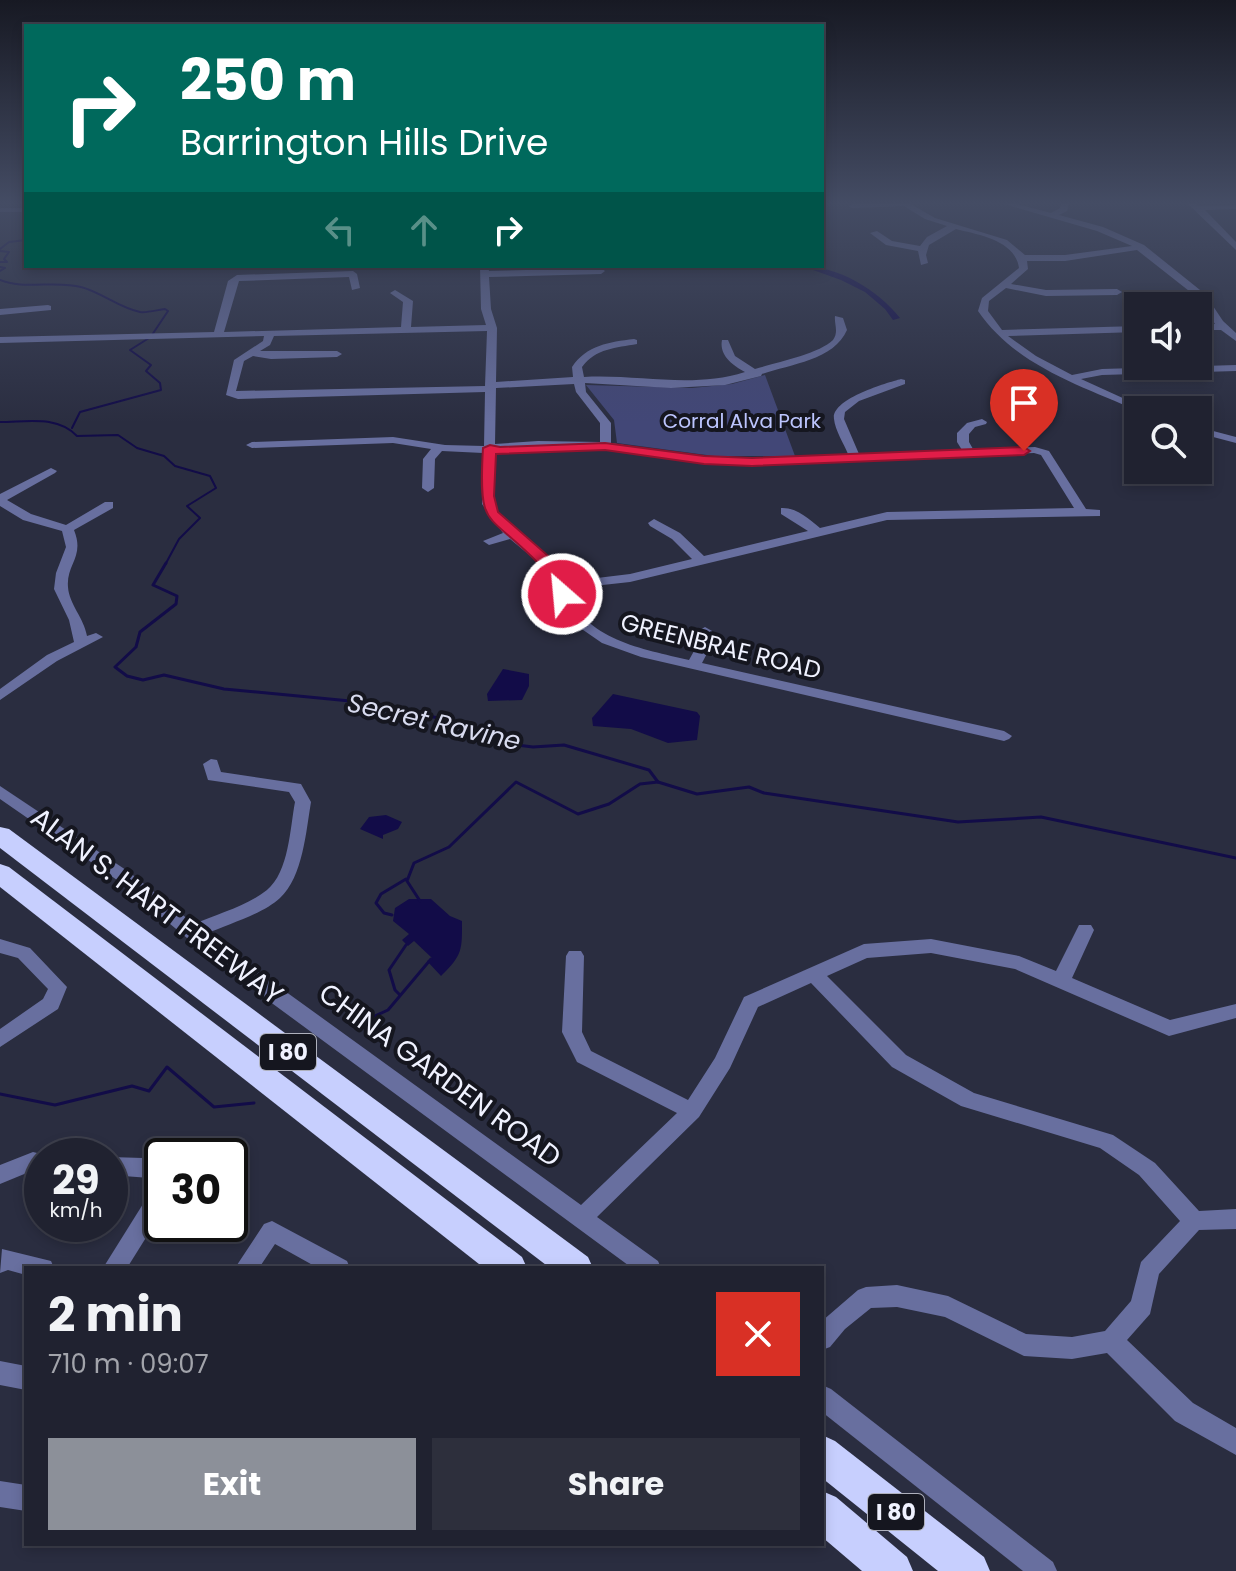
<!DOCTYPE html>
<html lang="en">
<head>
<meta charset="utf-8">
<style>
  body { margin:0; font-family:Poppins,sans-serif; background:#2d2f3c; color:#f1f3f6; height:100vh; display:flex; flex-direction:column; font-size:30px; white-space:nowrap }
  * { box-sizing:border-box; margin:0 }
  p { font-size:26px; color:#a2a4ab }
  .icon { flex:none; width:44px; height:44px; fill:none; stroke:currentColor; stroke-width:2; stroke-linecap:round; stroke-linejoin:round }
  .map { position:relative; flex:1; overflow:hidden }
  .panel { position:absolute; left:24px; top:1266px; width:800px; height:280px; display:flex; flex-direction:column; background:#202230; border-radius:0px; box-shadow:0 4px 12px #0003,0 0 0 2px #3d3f4c }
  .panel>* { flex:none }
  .hud { position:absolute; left:24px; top:24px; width:800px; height:244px; border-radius:0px; box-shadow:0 4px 12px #0003,0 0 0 2px #3d3f4c; background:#00695c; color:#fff; overflow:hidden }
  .buttons { position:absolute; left:1124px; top:292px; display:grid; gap:16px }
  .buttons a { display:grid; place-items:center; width:88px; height:88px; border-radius:0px; background:#202230; box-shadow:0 4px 12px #0003,0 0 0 2px #3d3f4c; font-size:40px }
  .speed { position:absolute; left:24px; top:1138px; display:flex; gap:16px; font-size:40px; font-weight:700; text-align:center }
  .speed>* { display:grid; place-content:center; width:104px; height:104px; border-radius:50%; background:#202230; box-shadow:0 4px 12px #0003,0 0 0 2px #3d3f4c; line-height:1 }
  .speed small { font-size:20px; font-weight:400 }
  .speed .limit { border:4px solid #111; border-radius:12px; background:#fff; color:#111 }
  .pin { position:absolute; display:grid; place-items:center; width:68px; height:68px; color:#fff; margin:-82px -34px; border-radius:50% 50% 50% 0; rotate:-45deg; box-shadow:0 0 8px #0007 }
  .pin .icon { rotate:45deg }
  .me { position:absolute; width:88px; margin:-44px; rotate:333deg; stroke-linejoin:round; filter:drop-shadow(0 0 6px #0008) }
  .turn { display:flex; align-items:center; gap:28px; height:168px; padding:0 24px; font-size:36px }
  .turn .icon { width:104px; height:104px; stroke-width:2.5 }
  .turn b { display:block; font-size:56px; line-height:68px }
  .lanes { display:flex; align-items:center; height:76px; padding:0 24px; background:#0003; justify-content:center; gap:40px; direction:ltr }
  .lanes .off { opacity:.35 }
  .round { display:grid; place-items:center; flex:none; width:84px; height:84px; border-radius:0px; background:#2d2f3c }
  .head { display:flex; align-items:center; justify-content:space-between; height:136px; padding:0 24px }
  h1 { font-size:48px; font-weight:700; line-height:60px }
  .button { display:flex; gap:16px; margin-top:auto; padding:16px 24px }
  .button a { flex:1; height:92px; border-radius:0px; background:#8c9099; color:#fff; font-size:32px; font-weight:700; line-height:92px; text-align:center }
  .button a+a { background:#2d2f3c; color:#f1f3f6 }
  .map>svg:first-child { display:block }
  .green { fill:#424777 }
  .water { fill:#120c48 }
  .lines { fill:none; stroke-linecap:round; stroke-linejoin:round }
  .stream-far1 { stroke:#120c48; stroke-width:2 }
  .stream { stroke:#120c48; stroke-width:3 }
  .canal { fill:#120c48; fill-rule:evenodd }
  .minor { fill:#686f9f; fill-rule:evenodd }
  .highway { fill:#c7cffe; fill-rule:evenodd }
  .route { fill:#e11d48; stroke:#92132f; stroke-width:2 }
  .labels { text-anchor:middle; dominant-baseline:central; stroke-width:8; stroke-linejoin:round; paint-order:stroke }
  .far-park-label { font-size:20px; fill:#bcc5fe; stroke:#15161f }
  .shield { fill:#15161f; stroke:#aeb0bc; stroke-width:2 }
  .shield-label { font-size:22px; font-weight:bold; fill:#f0f2ff }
  .street-label { font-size:24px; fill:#f0f2ff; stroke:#15161f }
  .water-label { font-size:26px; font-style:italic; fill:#d8dbef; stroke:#15161f }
  .near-street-label { font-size:28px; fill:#f0f2ff; stroke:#15161f }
</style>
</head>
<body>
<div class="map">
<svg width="1236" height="1571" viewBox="0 0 1236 1571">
  <rect width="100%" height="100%" fill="#2a2d40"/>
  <path class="green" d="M 765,375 L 795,456 L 714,456 L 617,443 L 614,420 L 586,385 L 692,388 L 732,384 Z"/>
  <g class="water">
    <path d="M 503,669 L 529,674 L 529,686 L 522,700 L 488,701 L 487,694 Z"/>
    <path d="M 613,694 L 697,712 L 700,716 L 697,740 L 668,743 L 631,729 L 593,726 L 592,718 Z"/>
    <path d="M 386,815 L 402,822 L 398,829 L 383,835 L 383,839 L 360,829 L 369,817 Z"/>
    <path d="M 409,899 L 431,899 L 450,916 L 462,921 C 462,949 463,955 441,976 L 427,961 L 432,958 L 414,941 L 408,946 L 402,940 L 409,934 L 393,921 L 395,908 Z"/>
  </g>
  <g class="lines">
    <g class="stream-far1">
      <path d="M 0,249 L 9,242 L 26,240"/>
      <path d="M 0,251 L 9,252 L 4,259 L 7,262 L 0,262"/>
      <path d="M 0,267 L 5,268 L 0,271"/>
      <path d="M 0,280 C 22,290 57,280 81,287 C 101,292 119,308 140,312 C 147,313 157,310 165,309 L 168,311 L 152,335"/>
      <path d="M 0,422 C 27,422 57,415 77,436 L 118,435 L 137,448 L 164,456 L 175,466 L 210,476 L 216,488 L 187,506 L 200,518 L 179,539 L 165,565"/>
      <path d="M 72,428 L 80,412 L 161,390 L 160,383 L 146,371 L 151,365 L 130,350 L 149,338"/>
    </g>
    <g class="stream">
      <path d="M 166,563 L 153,585 L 177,596 L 176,604 L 140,632 L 136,647 L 115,667 L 127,676 L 143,680 L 164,675 L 224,689 L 371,703 L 438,718 L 509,744 L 533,747 L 564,745 L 649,770 L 658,782 L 697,794 L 749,787 L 764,793 L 958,822 L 1041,817 L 1236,858"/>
      <path d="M 420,901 L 407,881 L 414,863 L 449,847 L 516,782 L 578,814 L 609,804 L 640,784 L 658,782"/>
      <path d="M 392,915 L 384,913 L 376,903 L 381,894 L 406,879"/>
      <path d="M 400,995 L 395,990 L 389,970 L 406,945"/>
      <path d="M 353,1026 L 388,1010 L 431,959"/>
      <path d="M 0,1094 L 55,1105 L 132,1086 L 149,1091 L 167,1067 L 214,1107 L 254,1103"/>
    </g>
    <path class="canal" d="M 802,266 C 838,266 878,290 900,318 L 893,320 L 885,309 L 865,292 L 841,280 Z"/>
    <g class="minor">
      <path d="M 909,203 L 935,218 L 1007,240 L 1025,255 L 1065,255 L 1132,246 L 1097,231 L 1001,203 L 1013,203 L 1051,213 L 1060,208 L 1061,203 L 1069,203 L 1067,211 L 1059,215 L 1103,227 L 1144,245 L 1205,294 L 1223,321 L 1236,333 L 1236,341 L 1221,330 L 1198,330 L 1198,324 L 1215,324 L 1198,298 L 1137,250 L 1065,261 L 1027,261 L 1028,269 L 1011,284 L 1046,290 L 1117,289 L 1122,292 L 1117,295 L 1046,296 L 1006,288 L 989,301 L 988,311 L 1002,330 L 1138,326 L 1138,332 L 1008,336 L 1036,356 L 1072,375 L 1102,369 L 1236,365 L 1236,371 L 1102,375 L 1081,379 L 1149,410 L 1138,411 C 1080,385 1016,366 978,311 L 982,298 L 1019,268 C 1015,240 979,235 956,229 L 929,245 L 926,255 L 928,263 L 921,265 L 918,251 L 886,245 L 870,233 L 877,231 L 892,241 L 920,246 L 927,237 L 947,226 L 925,219 L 904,206 L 852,208 L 848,206 L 852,204 Z"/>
      <path d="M 1187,203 L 1195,203 L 1199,206 L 1236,205 L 1236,209 L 1205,210 L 1236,242 L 1236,250 Z"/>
      <rect x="0" y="208" width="26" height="4"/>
      <path d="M 480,266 L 488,266 L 489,271 L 601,268 L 605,271 L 601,274 L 489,277 L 491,309 L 497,328 L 496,382 L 573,377 L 572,367 C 587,345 609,342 634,339 L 637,340 L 637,344 C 616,348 596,348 582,367 L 584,377 C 638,374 692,389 745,372 C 732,365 719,355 722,340 L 728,340 L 735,356 L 755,369 C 774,363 819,354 833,340 C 839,332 834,324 835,316 L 843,318 L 847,330 C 834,360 791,364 762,374 L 761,376 L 725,385 L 671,388 L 585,383 L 586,392 L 611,423 L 611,443 L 704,457 L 752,459 L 848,454 C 844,444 835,430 834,419 C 831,399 886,383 901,379 L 905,380 L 905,384 L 859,401 L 845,412 L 844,419 L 859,454 L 962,450 L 957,442 L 957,433 L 967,423 L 982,419 L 987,422 L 986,424 L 975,427 L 969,434 L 969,442 L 973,449 L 1035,447 L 1049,451 L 1086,509 L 1100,510 L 1100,516 L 887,520 L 630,582 L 566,589 C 584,640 643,649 689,660 L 699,642 L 698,631 L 705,627 L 712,631 L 713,642 L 702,663 L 1004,731 L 1012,736 L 1009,739 L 1004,741 L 641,657 L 602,643 L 573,623 L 557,601 L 545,568 L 510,539 L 489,545 L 483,541 L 503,533 L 482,504 L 483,453 L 442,451 L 435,459 L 434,488 L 428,492 L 422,488 L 423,459 L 431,449 L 393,443 L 252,448 L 246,445 L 252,442 L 393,437 L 445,445 L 484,446 L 485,392 L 238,399 L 226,395 L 234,360 L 263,341 L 264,336 L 0,343 L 0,337 L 214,332 L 228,281 L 237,275 L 353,271 L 357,274 L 360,288 L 352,290 L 349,277 L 239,281 L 224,332 L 401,327 L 403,302 L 390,293 L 395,290 L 413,301 L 411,327 L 486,325 L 481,309 ZM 487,331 L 485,386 L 236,391 L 244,361 L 253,356 L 271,359 L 337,357 L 342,354 L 337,351 L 260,351 L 270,345 L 274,336 ZM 574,384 L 576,392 L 600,423 L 600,442 L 538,441 L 495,444 L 496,388 ZM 538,447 L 605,449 L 704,463 L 752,465 L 1034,453 L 1041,455 L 1074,508 L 887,512 L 820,528 C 809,519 796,507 781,508 L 781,514 L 808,531 L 704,556 L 680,533 L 654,519 L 648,523 L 650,526 L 672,539 L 692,559 L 630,574 L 564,582 C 551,548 500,531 494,504 C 491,489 495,469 495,453 Z"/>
      <path d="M 48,305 L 51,306 L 51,310 L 0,315 L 0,309 Z"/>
      <path d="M 1198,427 L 1236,437 L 1236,443 L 1198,433 Z"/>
      <path d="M 51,468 L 57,471 L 55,473 L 7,500 L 31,514 L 66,525 L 105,502 L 113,502 L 113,508 L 74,530 C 85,557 66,564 68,587 C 69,604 84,618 87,636 L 96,633 L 103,637 L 57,661 L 0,700 L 0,689 L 47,655 L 74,642 L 69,620 L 54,589 L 56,573 L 66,547 L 62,531 L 23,520 L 0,506 L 0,494 Z"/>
      <path d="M 211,759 L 217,760 L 221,772 L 301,784 L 311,802 C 306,831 303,877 280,898 C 263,914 228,924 206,934 L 581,1205 L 677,1113 L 577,1062 L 562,1032 L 566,956 L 569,951 L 581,951 L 584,956 L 582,1032 L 591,1051 L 688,1100 L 715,1058 L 744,997 L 864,944 L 931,939 L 1019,956 L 1056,971 L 1079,925 L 1091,925 L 1094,930 L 1072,978 L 1170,1020 L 1236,1004 L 1236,1018 L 1169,1036 L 1015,969 L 931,953 L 867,958 L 827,976 L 906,1055 L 974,1093 L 1113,1135 L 1155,1163 L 1199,1211 L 1236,1209 L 1236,1229 L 1199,1230 L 1159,1274 L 1150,1314 L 1127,1340 L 1193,1403 L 1236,1428 L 1236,1455 L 1175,1421 L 1107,1353 L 1072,1359 L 1024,1356 L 945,1317 L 897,1307 L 871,1308 L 845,1329 L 830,1347 L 822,1350 L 822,1321 L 858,1290 L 866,1287 L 897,1285 L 948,1296 L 1026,1334 L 1072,1337 L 1105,1331 L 1131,1301 L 1141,1262 L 1180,1221 L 1139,1175 L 1100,1148 L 961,1106 L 892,1067 L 811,983 L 758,1007 L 730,1068 L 699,1117 L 597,1217 L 658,1261 L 661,1268 L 632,1268 L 216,962 L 117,880 L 0,799 L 0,786 L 129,872 L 194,924 C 217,914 247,906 267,890 C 289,872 290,828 295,802 L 289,792 L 208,780 L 203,764 Z"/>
      <path d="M 0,939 L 30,948 L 67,987 L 58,1009 L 0,1047 L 0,1029 L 43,999 L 48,989 L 18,958 L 0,953 Z"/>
      <path d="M 33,1152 L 50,1156 L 42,1156 L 42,1171 L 34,1170 L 0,1184 L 0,1165 Z"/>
      <path d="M 110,1157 L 143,1158 L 162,1164 L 162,1212 L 127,1268 L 103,1268 L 153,1188 L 150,1178 L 110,1175 Z"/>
      <path d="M 272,1221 L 347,1261 L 350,1268 L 318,1268 L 275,1244 L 259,1268 L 235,1268 L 264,1224 Z"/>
      <path d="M 2,1249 L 51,1261 L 54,1268 L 26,1268 L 26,1275 L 8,1270 L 0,1273 Z"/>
      <path d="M 0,1361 L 26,1366 L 26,1390 L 0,1385 Z"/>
      <path d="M 822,1385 L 831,1389 L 1053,1562 L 1057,1571 L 1023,1571 L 822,1412 Z"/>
      <path d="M 0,1481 L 26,1485 L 26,1511 L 0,1507 Z"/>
    </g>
    <g class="highway">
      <path d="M 0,827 L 9,829 L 588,1257 L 593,1268 L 550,1268 L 0,848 Z"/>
      <path d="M 0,864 L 9,867 L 522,1257 L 527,1268 L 484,1268 L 0,887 Z"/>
      <path d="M 822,1435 L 835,1441 L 984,1557 L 990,1571 L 938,1571 L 822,1478 Z"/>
      <path d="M 822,1491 L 836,1497 L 907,1557 L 913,1571 L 862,1571 L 822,1537 Z"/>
    </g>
  </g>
  <linearGradient id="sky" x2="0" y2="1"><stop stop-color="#171923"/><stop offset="0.48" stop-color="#444c64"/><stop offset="1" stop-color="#444c64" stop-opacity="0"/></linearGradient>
  <rect width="1236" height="423" fill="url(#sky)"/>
  <path class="route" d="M 605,443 L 704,456 L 752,458 L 1024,447 L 1030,451 L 1024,455 L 752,466 L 704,464 L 605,450 L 496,454 L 494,496 L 498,512 L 554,561 L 570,594 L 567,597 L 557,597 C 551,587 548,572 539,564 C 487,510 478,532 483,448 L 490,445 L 500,447 Z"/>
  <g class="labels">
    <g class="far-park-label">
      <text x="742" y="421">Corral Alva Park</text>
    </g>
    <g class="shield">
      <rect x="260" y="1034" width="56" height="36" rx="6"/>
      <rect x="868" y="1494" width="56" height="36" rx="6"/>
    </g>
    <g class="shield-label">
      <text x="288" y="1052">I 80</text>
      <text x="896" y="1512">I 80</text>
    </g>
    <g class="street-label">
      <text transform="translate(721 646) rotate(14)">GREENBRAE ROAD</text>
    </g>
    <g class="water-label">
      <text transform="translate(434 722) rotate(13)">Secret Ravine</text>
    </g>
    <g class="near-street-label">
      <text transform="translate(157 906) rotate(37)">ALAN S. HART FREEWAY</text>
      <text transform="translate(440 1075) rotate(36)">CHINA GARDEN ROAD</text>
    </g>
  </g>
</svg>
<div class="buttons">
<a><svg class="icon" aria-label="sound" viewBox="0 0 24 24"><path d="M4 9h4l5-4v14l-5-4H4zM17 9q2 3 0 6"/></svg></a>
<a><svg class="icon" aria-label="search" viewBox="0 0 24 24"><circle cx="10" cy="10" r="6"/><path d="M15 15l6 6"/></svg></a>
</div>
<div class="speed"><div>29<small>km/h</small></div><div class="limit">30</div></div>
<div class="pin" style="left:1024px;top:451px;background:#d93025"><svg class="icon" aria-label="arrive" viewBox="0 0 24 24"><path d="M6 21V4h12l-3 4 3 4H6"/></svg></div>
<svg class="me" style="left:562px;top:594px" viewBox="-20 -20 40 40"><circle r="17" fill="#e11d48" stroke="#fff" stroke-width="3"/><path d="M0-11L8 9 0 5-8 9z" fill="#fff"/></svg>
<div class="hud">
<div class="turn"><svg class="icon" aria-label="right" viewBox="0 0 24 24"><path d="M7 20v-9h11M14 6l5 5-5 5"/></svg><div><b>250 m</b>Barrington Hills Drive</div></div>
<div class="lanes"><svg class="icon off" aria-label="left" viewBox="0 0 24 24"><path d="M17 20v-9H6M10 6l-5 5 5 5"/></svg><svg class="icon off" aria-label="ahead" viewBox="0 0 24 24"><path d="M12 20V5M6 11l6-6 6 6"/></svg><svg class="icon" aria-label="right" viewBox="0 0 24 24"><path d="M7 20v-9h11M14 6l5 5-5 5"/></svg></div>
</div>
<section class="panel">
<div class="head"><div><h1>2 min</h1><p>710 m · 09:07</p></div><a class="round" style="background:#d93025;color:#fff"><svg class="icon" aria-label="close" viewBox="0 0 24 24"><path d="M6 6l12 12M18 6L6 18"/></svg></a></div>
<div class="button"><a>Exit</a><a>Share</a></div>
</section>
</div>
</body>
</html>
